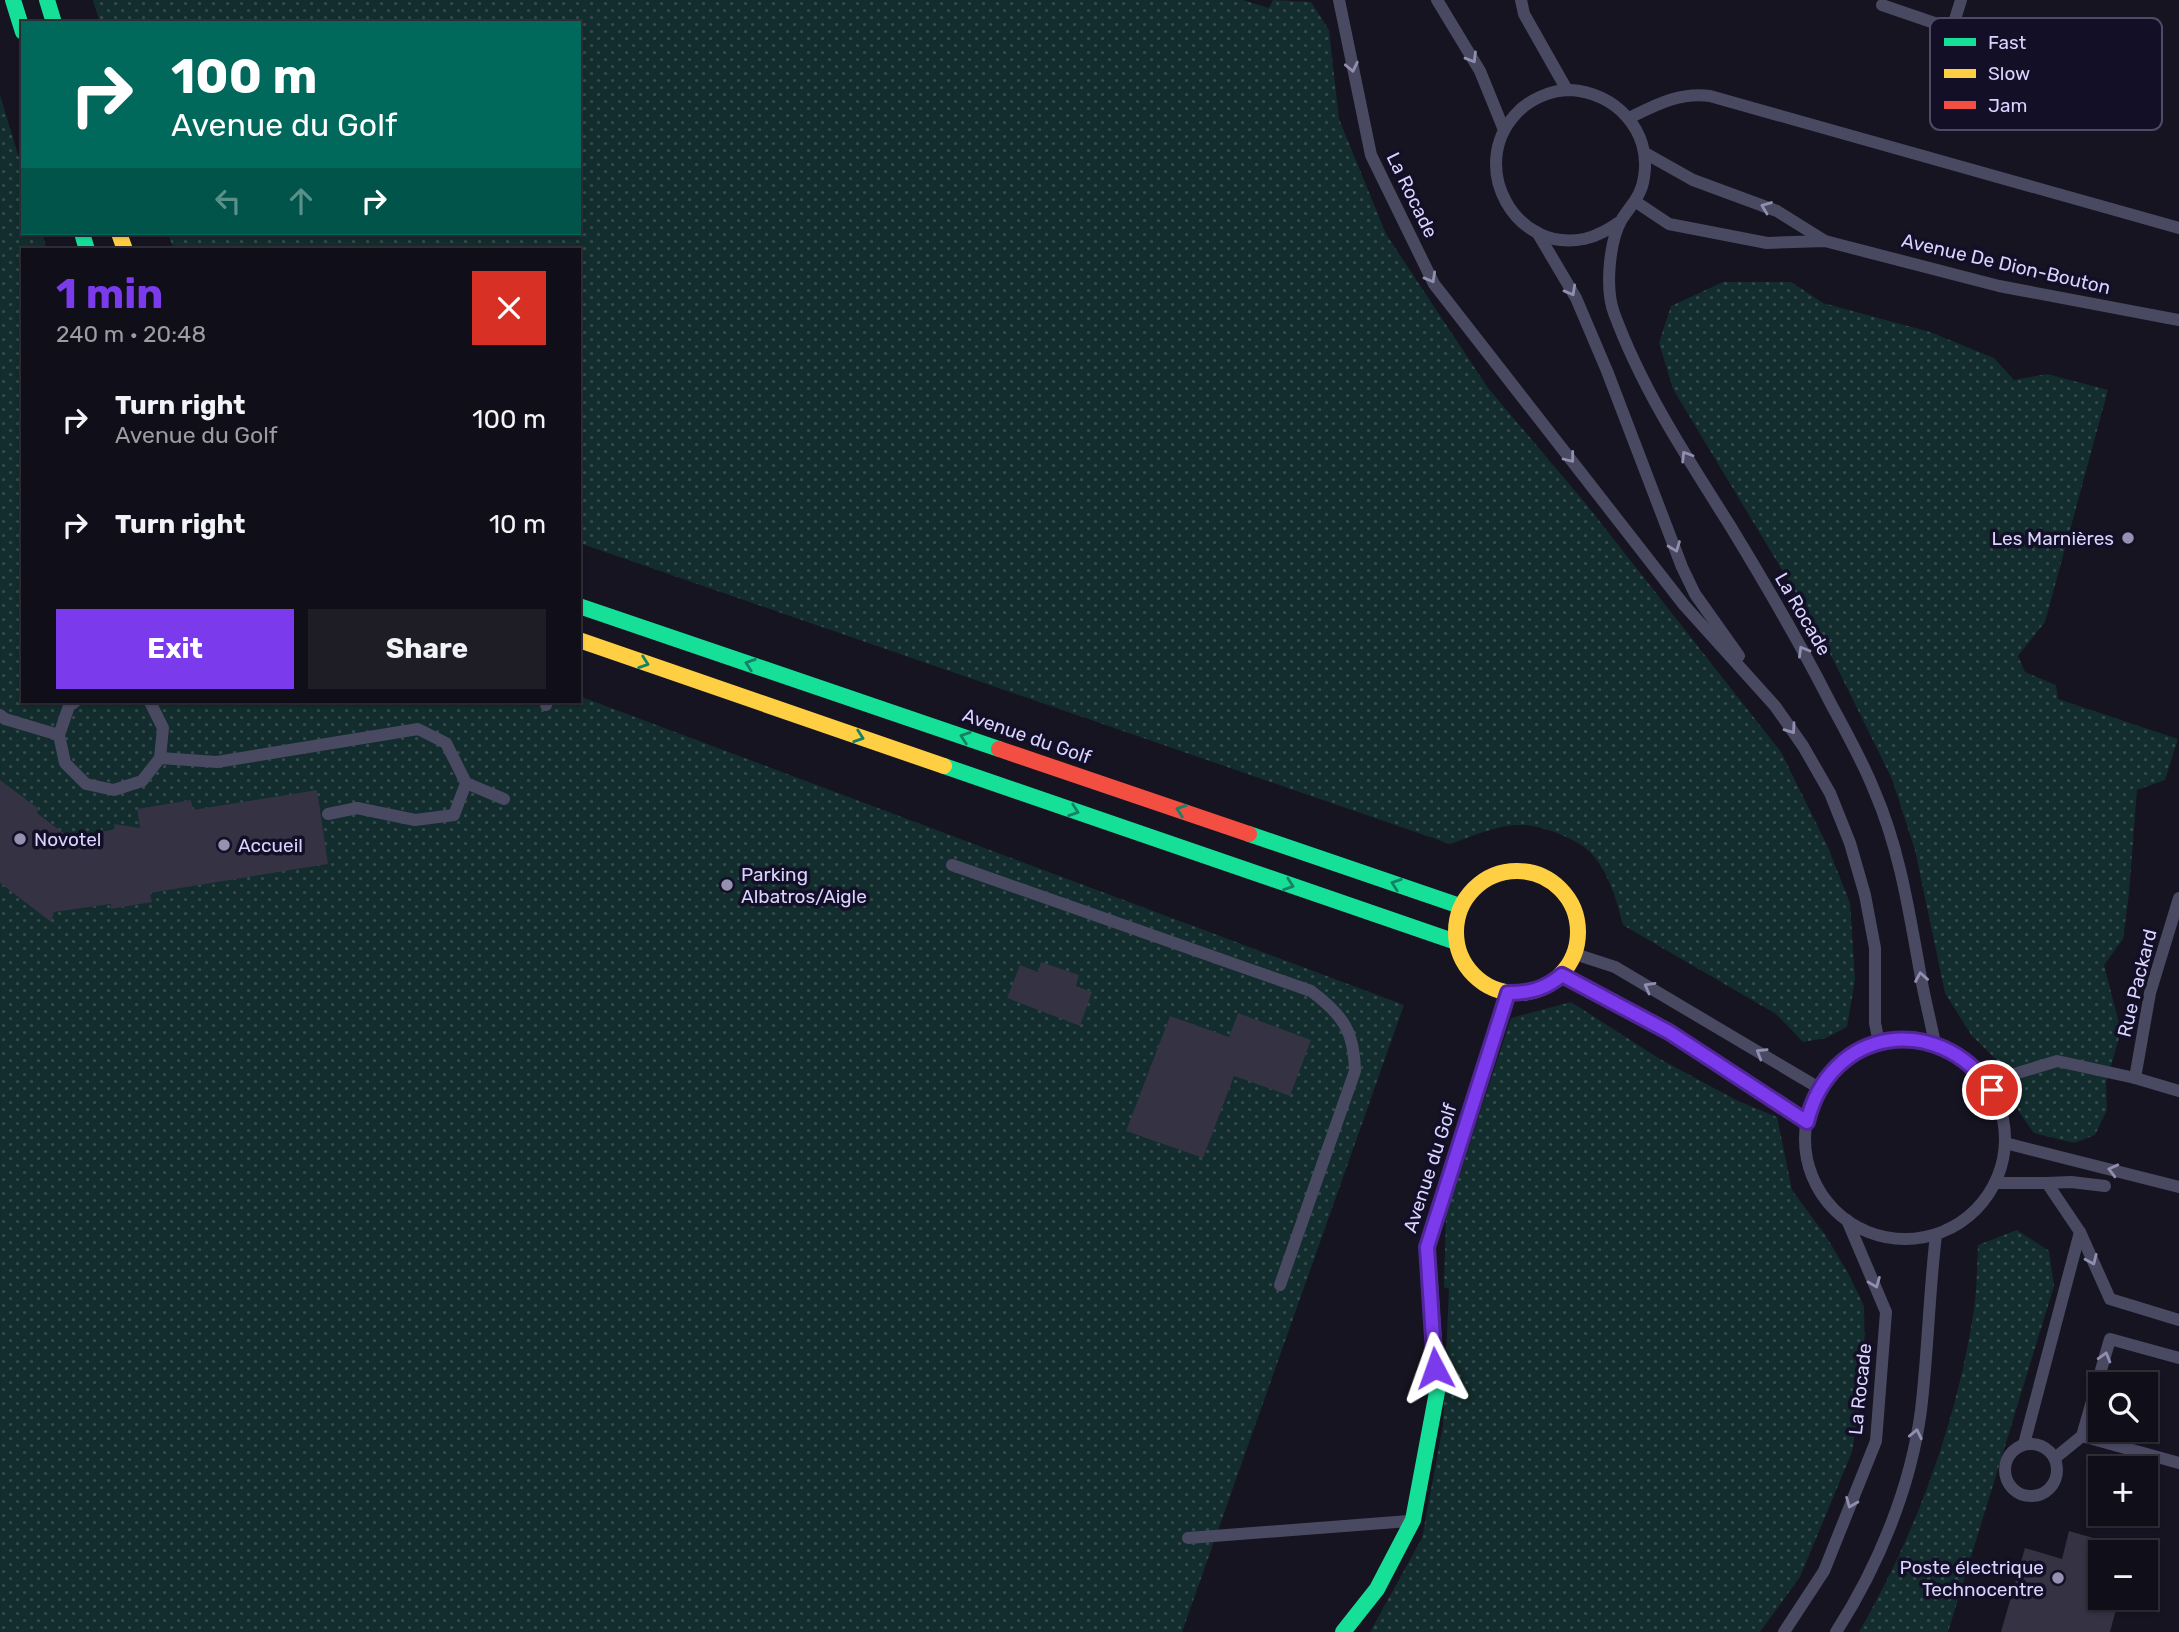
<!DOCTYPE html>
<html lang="en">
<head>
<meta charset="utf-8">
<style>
  body { margin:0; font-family:Rubik,sans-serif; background:#1e1d26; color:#f1f3f6; height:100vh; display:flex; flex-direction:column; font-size:26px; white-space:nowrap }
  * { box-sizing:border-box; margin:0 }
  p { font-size:23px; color:#9c9ca2 }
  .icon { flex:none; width:38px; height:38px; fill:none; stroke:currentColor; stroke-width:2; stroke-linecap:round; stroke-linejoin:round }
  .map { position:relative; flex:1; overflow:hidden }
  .side { position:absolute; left:21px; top:248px; width:560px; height:455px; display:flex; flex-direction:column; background:#100f19; border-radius:0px; box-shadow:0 2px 5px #0004,0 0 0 2px #302f38 }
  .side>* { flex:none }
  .hud { position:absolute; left:21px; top:21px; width:560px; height:214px; border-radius:0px; box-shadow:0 2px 5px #0004,0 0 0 2px #302f38; background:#00695c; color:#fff; overflow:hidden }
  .fabs { position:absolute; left:2088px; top:1372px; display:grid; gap:14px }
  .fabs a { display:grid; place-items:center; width:70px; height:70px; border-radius:0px; background:#100f19; box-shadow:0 2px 5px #0004,0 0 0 2px #302f38; font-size:35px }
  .pin { position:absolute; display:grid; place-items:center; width:60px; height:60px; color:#fff; margin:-30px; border:4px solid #fff; border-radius:50%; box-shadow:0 2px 7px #0007 }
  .me { position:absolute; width:77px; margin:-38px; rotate:356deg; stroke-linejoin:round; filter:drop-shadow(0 0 5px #0008) }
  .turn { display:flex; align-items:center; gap:24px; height:147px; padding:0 35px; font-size:32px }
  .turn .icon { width:91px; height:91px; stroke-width:2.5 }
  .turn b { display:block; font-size:49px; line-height:60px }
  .lanes { display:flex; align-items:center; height:66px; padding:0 35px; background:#0003; justify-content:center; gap:35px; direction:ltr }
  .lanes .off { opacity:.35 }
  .round { display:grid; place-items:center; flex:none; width:74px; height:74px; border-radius:0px; background:#1e1d26 }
  .head { display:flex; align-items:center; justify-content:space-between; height:119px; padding:0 35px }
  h1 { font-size:42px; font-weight:700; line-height:52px; color:#7c3aed }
  .button { display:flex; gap:14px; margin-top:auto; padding:14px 35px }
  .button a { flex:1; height:80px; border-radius:0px; background:#7c3aed; color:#fff; font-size:28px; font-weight:700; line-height:80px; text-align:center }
  .button a+a { background:#1e1d26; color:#f1f3f6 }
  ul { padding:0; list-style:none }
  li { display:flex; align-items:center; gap:21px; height:105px; padding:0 35px }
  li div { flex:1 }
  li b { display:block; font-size:26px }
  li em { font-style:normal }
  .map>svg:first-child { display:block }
  .grass { fill:url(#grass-dots) }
  .building { fill:#343243 }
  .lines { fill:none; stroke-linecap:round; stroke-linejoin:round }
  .lane { stroke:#4a4962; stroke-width:12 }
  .fast { stroke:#16e098; stroke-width:16 }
  .slow { stroke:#ffcf43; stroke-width:16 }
  .jam { stroke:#f24e42; stroke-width:16 }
  .oneway { stroke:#928eb0 }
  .oneway2 { stroke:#158265 }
  .route-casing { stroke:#51269a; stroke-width:18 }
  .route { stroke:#7c3aed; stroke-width:12 }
  .poi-dot { fill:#9591b1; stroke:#130f26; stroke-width:2.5 }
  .labels { text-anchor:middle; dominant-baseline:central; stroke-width:7; stroke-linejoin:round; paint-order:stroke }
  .street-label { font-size:19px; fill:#d9d4ff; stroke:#130f26 }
  .poi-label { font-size:19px; fill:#d9d4ff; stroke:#130f26; text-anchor:start }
  .key { fill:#130f26; stroke:#4e4a67; stroke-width:2 }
  .key-label { font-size:19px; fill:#d9d4ff }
</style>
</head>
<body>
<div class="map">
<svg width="2179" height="1632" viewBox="0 0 2179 1632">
  <defs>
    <pattern id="grass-dots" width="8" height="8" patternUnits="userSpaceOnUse" patternTransform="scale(1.75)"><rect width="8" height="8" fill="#132c2d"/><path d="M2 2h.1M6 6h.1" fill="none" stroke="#354a4c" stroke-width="1.8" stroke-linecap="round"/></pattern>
  </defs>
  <rect width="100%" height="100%" fill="#161421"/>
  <g class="grass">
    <path d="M 93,0 L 1243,0 L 1269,8 L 1273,0 L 1311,2 L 1329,30 L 1339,119 L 1386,234 L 1488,388 L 1586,504 L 1781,752 L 1827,845 L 1850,903 L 1855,980 L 1847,1027 L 1826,1038 L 1803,1042 L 1776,1014 L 1623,925 C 1617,901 1609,874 1593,855 C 1579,839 1540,824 1518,825 C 1496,825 1471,837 1450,844 L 579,543 L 579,250 L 177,250 L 172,245 L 168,233 L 579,233 L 579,23 L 100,23 Z"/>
    <path d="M 0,95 L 23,171 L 23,233 L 42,233 L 47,250 L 23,250 L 23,484 L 21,495 L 23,702 L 579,702 L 579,696 L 1404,1005 L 1182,1632 L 0,1632 Z"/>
    <path d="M 1723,282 L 1791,282 L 1823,303 L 1930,332 L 1994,358 L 2014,380 L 2047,374 L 2108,390 L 2045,622 L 2018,656 L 2025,672 L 2056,685 L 2058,699 L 2178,739 L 2165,780 L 2137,790 L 2129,893 L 2123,939 L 2104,965 L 2121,1031 L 2106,1083 L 2107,1110 L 2095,1135 L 2074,1143 L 2034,1133 L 2019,1112 L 1998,1061 L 1972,1036 L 1945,993 L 1915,850 L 1892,779 L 1820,633 L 1673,389 L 1659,343 L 1671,306 Z"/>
    <path d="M 1571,1002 L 1660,1059 L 1736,1100 L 1777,1117 L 1792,1190 L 1826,1236 L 1849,1275 L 1864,1306 L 1865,1373 L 1852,1452 L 1800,1577 L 1760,1632 L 1370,1632 L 1422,1538 L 1443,1425 L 1449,1289 L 1444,1287 L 1446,1215 L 1511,1018 Z"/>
    <path d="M 2017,1230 L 2049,1251 L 2054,1286 L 1948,1632 L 1859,1632 C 1916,1533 1957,1423 1974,1309 C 1977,1288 1977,1266 1978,1245 Z"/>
  </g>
  <g class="building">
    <path d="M 0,780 L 39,809 L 37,813 L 70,838 L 115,829 L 114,824 L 140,828 L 137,809 L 191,800 L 193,810 L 317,790 L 328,864 L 150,893 L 152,902 L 111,909 L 111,904 L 54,912 L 51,922 L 0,883 Z"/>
    <path d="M 1041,962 L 1079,975 L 1076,986 L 1092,992 L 1080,1026 L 1007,998 L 1020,965 L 1038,972 Z"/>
    <path d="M 1238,1013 L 1311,1040 L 1290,1096 L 1234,1076 L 1203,1158 L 1126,1131 L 1170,1016 L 1229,1037 Z"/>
    <path d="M 2069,1531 L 2100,1540 L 2100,1598 L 2119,1598 L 2110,1632 L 2001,1632 L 2025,1548 L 2062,1559 Z"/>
  </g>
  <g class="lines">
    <g class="lane">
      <path d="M 1339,0 L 1371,155 L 1434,284 L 1684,605 L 1775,706 L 1803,746 L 1830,793 L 1850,843 L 1865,895 L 1875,948 L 1875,1023 L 1879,1043"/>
      <path d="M 1437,0 L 1480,71 L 1504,130"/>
      <path d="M 1521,0 L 1524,14 L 1567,90"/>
      <path d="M 1882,5 L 1952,29 L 1961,0"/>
      <path d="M 1952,29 L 1954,40 L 1964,59 L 1981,64"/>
      <path d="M 1629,118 C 1656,105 1679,92 1710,96 L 2179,228"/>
      <path d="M 1645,153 L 1693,180 L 1777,211 L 1825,241"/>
      <path d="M 1636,202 L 1669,224 L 1767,243 L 1825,241 L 1999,286 L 2179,320"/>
      <path d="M 1621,221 C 1609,229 1598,236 1584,239 C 1515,253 1468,167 1515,115 C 1528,100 1550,90 1570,90 C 1615,92 1652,131 1644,177 C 1642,195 1631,205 1622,219 C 1609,241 1605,289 1614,313 C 1642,389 1686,456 1729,524 C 1765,583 1800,643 1831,704 C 1846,732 1862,760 1874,790 C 1901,852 1910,918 1922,983 C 1926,1004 1931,1023 1935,1044"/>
      <path d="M 1537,232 L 1576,298 L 1607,371 L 1682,567 L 1695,594 L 1739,656"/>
      <path d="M 75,702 L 69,706 L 59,735 L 65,763 L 86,784 L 114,790 L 142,781 L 160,758 L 163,728 L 150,702"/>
      <path d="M 546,705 L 547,702"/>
      <path d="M 0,715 L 5,719 L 59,735"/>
      <path d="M 160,758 L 217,762 L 418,729 L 446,743 L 466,783 L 454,815 L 415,820 L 357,808 L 328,814"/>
      <path d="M 466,783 L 504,799"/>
      <path d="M 952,865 L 1311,991 C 1343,1015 1354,1031 1355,1071 L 1280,1285"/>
      <path d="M 1575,954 L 1615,967 L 1819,1088"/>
      <path d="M 1562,975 L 1669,1032 L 1807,1122"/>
      <circle cx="1905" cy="1139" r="100"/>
      <path d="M 2135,1078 L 2150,993 L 2179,898"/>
      <path d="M 2000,1109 L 2011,1075 L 2057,1061 L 2135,1078 L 2179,1091"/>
      <path d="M 2005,1143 L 2179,1187"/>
      <path d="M 1995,1183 L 2047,1183 L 2080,1232 L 2110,1299 L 2179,1320"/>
      <path d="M 2047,1183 L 2071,1182 L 2105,1186"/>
      <path d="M 2082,1436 L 2179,1463"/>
      <circle cx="2031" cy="1470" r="26"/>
      <path d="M 2024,1444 L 2080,1232"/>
      <path d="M 2055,1458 L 2082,1436 L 2110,1339 L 2179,1358"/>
      <path d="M 1188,1538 L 1409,1521"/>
      <path d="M 1784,1632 L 1824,1571 L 1876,1441 L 1886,1312 L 1847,1220"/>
      <path d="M 1836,1632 C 1878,1567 1911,1487 1921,1410 C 1928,1352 1929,1293 1936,1235"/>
    </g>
    <g class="fast">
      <path d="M 13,0 L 23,32"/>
      <path d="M 47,0 L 54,23"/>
      <path d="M 82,233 L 87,250"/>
      <path d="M 579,606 L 999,749"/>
      <path d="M 944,766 L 1456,942"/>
      <path d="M 1249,834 L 1460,906"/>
      <path d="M 1343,1632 L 1377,1589 L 1413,1520 L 1437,1392 L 1430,1284"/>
    </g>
    <g class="slow">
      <path d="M 119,233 L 125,250"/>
      <path d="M 579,640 L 944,766"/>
      <circle cx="1517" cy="932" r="61"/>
    </g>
    <g class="jam">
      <path d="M 999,749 L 1249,834"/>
      <path d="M 1430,1284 L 1427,1247 L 1508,993"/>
    </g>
  </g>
  <defs><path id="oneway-chevron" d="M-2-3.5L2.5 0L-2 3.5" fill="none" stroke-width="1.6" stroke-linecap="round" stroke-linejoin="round" transform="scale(1.75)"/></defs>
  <g class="oneway">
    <use href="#oneway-chevron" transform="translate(1472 58) rotate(59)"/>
    <use href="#oneway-chevron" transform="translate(1352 67) rotate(78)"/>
    <use href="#oneway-chevron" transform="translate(1766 207) rotate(-159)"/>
    <use href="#oneway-chevron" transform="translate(1431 278) rotate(61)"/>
    <use href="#oneway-chevron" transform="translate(1571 291) rotate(61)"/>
    <use href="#oneway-chevron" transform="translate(1686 456) rotate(-122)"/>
    <use href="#oneway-chevron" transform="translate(1570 458) rotate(52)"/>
    <use href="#oneway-chevron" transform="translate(1675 547) rotate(69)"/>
    <use href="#oneway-chevron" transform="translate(1803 651) rotate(-120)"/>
    <use href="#oneway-chevron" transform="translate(1791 729) rotate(55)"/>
    <use href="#oneway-chevron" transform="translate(1921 977) rotate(-100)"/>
    <use href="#oneway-chevron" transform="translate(1649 987) rotate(-151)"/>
    <use href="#oneway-chevron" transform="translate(1761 1053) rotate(-149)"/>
    <use href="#oneway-chevron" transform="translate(2113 1170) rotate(-166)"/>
    <use href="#oneway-chevron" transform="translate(2092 1260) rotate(66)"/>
    <use href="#oneway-chevron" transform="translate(1875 1283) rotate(68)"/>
    <use href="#oneway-chevron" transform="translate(2105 1357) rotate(-74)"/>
    <use href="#oneway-chevron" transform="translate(1916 1434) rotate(-78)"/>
    <use href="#oneway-chevron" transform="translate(1851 1503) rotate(112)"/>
  </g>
  <g class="oneway2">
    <use href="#oneway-chevron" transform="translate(644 663) rotate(19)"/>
    <use href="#oneway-chevron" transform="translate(750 664) rotate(-161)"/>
    <use href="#oneway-chevron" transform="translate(859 737) rotate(19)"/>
    <use href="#oneway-chevron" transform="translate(965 737) rotate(-161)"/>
    <use href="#oneway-chevron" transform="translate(1181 810) rotate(-161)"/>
    <use href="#oneway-chevron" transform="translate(1074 811) rotate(19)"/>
    <use href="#oneway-chevron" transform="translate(1396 884) rotate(-161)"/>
    <use href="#oneway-chevron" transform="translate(1289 885) rotate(19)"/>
  </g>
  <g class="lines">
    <defs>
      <path id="route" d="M 1435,1368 L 1427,1247 L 1508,993 C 1530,993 1545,989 1562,975 L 1669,1032 L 1807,1122 C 1830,1027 1938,1011 1992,1090"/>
    </defs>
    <use href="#route" class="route-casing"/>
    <use href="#route" class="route"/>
  </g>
  <g class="poi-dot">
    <circle cx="2128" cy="538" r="7"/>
    <circle cx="20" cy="839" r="7"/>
    <circle cx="224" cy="845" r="7"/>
    <circle cx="727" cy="885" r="7"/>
    <circle cx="2058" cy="1578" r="7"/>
  </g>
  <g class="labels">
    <g class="street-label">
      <text transform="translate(1412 195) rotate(64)">La Rocade</text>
      <text transform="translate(2006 264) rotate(13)">Avenue De Dion-Bouton</text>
      <text transform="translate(1803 614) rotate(60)">La Rocade</text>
      <text transform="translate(1027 736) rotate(19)">Avenue du Golf</text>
      <text transform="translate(2137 983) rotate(-76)">Rue Packard</text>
      <text transform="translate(1430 1168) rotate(-72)">Avenue du Golf</text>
      <text transform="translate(1860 1389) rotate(-84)">La Rocade</text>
    </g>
    <g class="poi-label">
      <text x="2114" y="538" text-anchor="end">Les Marnières</text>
      <text x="34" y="839">Novotel</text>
      <text x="238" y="845">Accueil</text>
      <text x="741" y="874">Parking<tspan x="741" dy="22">Albatros/Aigle</tspan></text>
      <text x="2044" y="1567" text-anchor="end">Poste électrique<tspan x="2044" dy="22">Technocentre</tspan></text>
    </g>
  </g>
  <rect x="1930" y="18" width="232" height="112" rx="10" class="key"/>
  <rect x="1944" y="38" width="32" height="8" fill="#16e098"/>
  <rect x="1944" y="69" width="32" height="9" fill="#ffcf43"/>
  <rect x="1944" y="101" width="32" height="8" fill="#f24e42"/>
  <g class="key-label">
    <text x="1988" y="49">Fast</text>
    <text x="1988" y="80">Slow</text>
    <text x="1988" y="112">Jam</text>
  </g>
</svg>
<div class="fabs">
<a><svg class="icon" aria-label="search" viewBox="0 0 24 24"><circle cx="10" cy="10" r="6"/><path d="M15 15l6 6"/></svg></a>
<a>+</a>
<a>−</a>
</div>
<div class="pin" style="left:1992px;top:1090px;background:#d93025"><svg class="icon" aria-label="arrive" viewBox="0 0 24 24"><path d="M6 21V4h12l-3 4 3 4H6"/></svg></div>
<svg class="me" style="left:1435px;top:1368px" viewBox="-20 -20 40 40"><path d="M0-17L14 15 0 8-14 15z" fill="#7c3aed" stroke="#fff" stroke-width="4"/></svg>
<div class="hud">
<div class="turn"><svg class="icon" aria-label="right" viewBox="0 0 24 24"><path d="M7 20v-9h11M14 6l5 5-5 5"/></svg><div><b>100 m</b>Avenue du Golf</div></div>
<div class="lanes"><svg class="icon off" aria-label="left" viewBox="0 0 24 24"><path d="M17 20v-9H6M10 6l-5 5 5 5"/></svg><svg class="icon off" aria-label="ahead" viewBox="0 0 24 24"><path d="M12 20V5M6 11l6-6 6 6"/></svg><svg class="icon" aria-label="right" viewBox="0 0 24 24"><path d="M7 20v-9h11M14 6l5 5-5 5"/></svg></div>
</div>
<section class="side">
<div class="head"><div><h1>1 min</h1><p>240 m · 20:48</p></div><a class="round" style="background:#d93025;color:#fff"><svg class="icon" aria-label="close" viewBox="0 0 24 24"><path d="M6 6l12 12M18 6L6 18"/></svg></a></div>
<ul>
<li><svg class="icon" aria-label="right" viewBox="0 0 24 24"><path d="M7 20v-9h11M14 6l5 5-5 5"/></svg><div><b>Turn right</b><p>Avenue du Golf</p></div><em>100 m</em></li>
<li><svg class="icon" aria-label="right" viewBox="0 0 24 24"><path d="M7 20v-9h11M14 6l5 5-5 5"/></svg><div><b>Turn right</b></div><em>10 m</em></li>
</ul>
<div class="button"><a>Exit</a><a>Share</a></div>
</section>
</div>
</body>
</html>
